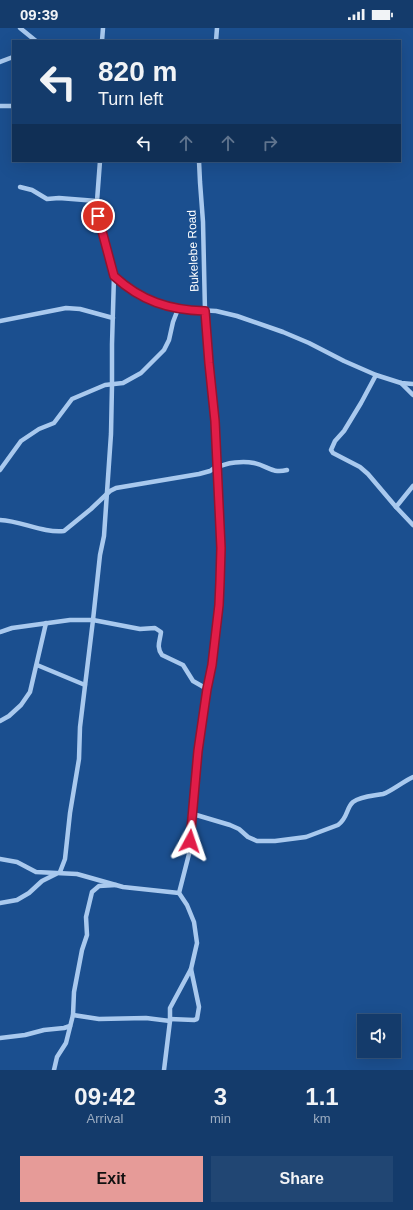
<!DOCTYPE html>
<html lang="en">
<head>
<meta charset="utf-8">
<style>
  body { margin:0; font-family:Helvetica,sans-serif; background:#214673; color:#f1f3f6; height:100vh; display:flex; flex-direction:column; font-size:15px; white-space:nowrap }
  * { box-sizing:border-box; margin:0 }
  p { font-size:13px; color:#9dadc1 }
  .icon { flex:none; width:22px; height:22px; fill:none; stroke:currentColor; stroke-width:2; stroke-linecap:round; stroke-linejoin:round }
  .map { position:relative; height:1042px; overflow:hidden }
  .sheet { display:flex; flex-direction:column; background:#143b6b; flex:1 }
  .sheet>* { flex:none }
  .guide { position:absolute; left:12px; top:12px; width:389px; height:122px; border-radius:0px; box-shadow:0 4px 16px #0002,0 0 0 1px #33557e; background:#143b6b; color:#f1f3f6; overflow:hidden }
  .controls { position:absolute; left:357px; top:986px; display:grid; gap:8px }
  .controls a { display:grid; place-items:center; width:44px; height:44px; border-radius:0px; background:#143b6b; box-shadow:0 4px 16px #0002,0 0 0 1px #33557e; font-size:20px }
  .pin { position:absolute; display:grid; place-items:center; width:34px; height:34px; color:#fff; margin:-17px; border:2px solid #fff; border-radius:50%; box-shadow:0 1px 4px #0007 }
  .me { position:absolute; width:44px; margin:-22px; rotate:5deg; stroke-linejoin:round; filter:drop-shadow(0 0 3px #0008) }
  .turn { display:flex; align-items:center; gap:14px; height:84px; padding:0 20px; font-size:18px }
  .turn .icon { width:52px; height:52px; stroke-width:2.5 }
  .turn b { display:block; font-size:28px; line-height:34px }
  .lanes { display:flex; align-items:center; height:38px; padding:0 20px; background:#0003; justify-content:center; gap:20px; direction:ltr }
  .lanes .off { opacity:.35 }
  .eta { display:flex; justify-content:space-evenly; align-items:center; height:68px; text-align:center }
  .eta b { font-size:24px; font-weight:600; line-height:28px }
  .primary-button { display:flex; gap:8px; margin-top:auto; padding:8px 20px }
  .primary-button a { flex:1; height:46px; border-radius:0px; background:#e69b98; color:#111; font-size:16px; font-weight:600; line-height:46px; text-align:center }
  .primary-button a+a { background:#214673; color:#f1f3f6 }
  .status { display:flex; justify-content:space-between; align-items:center; height:28px; padding:0 20px; background:#143b6b; direction:ltr }
  .status svg { height:11px; fill:currentColor }
  .map>svg:first-child { display:block }
  .lines { fill:none; stroke-linecap:round; stroke-linejoin:round }
  .minor { stroke:#a9c9ee; stroke-width:4.5 }
  .route-casing { stroke:#92132f; stroke-width:10 }
  .route { stroke:#e11d48; stroke-width:7 }
  .labels { text-anchor:middle; dominant-baseline:central; stroke-width:4; stroke-linejoin:round; paint-order:stroke }
  .street-label { font-size:12px; fill:#fff; stroke:#1b4f8f }
</style>
</head>
<body>
<div class="status"><b>09:39</b><svg viewBox="0 0 49 12"><path d="M0 12V9h3v3zM5 12V6h3v6zM10 12V3h3v9zM15 12V0h3v12zM26 1h20v11H26zM47 4h2v5h-2z"/></svg></div>
<div class="map">
<svg width="413" height="1042" viewBox="0 0 413 1042">
  <rect width="100%" height="100%" fill="#1b4f8f"/>
  <g class="lines">
    <g class="minor">
      <path d="M 20,0 L 36,13"/>
      <path d="M 102,13 L 103,0"/>
      <path d="M 216,13 L 217,0"/>
      <path d="M 0,34 L 13,29"/>
      <path d="M 0,78 L 13,78"/>
      <path d="M 20,159 L 32,162 L 47,171 L 59,170 L 97,173"/>
      <path d="M 114,248 L 137,265 L 154,274 L 178,281 L 216,283 L 237,288 L 283,304 L 309,315 L 344,333 L 376,347 L 401,355 L 413,356"/>
      <path d="M 0,293 L 66,280 L 80,281 L 113,290"/>
      <path d="M 376,347 L 361,375 L 344,403 L 335,413 L 331,422 L 333,425 L 360,439 L 368,446 L 396,479 L 413,497"/>
      <path d="M 401,355 L 413,367"/>
      <path d="M 217,440 C 226,434 244,433 254,435 C 268,438 272,446 287,442"/>
      <path d="M 0,442 L 21,413 L 39,401 L 54,395 L 72,371 L 105,357 L 123,355 L 141,345 L 164,322 L 169,312 L 173,294 L 178,281"/>
      <path d="M 396,479 L 413,458"/>
      <path d="M 0,492 C 22,493 42,505 64,503 L 91,481 L 110,463 L 116,460 L 199,446 L 210,443 L 217,438"/>
      <path d="M 0,604 L 12,600 L 70,592 L 93,592 L 140,601 L 155,600 L 161,604 C 160,613 156,619 162,627 L 183,637 L 193,653 L 207,661"/>
      <path d="M 37,637 L 85,657"/>
      <path d="M 0,693 L 9,688 L 21,677 L 30,664 L 46,595"/>
      <path d="M 193,786 L 230,797 L 239,801 L 248,809 L 257,813 L 275,813 L 306,809 L 338,797 C 348,790 346,780 353,774 C 361,768 373,768 383,766 C 390,764 404,753 413,749"/>
      <path d="M 0,831 L 17,834 L 36,844 L 77,846 L 123,859 L 179,865"/>
      <path d="M 60,844 L 65,831 L 70,785 L 79,731 L 80,699 L 93,592 L 100,527 L 104,508 L 111,406 L 112,357 L 112,316 L 114,248 L 98,188 L 97,173 L 100,133"/>
      <path d="M 0,875 L 17,872 L 29,865 L 42,853 L 56,846"/>
      <path d="M 73,987 L 99,991 L 146,990 L 170,993"/>
      <path d="M 170,991 L 194,992 L 197,991 L 199,979 L 191,941"/>
      <path d="M 0,1010 L 25,1007 L 44,1002 L 64,1000 L 70,998"/>
      <path d="M 54,1042 L 57,1029 L 66,1015 L 73,987 L 74,964 L 82,922 L 87,907 L 86,889 L 92,864 L 99,858 L 116,857"/>
      <path d="M 164,1042 L 170,993 L 170,980 L 191,941 L 197,915 L 194,894 L 187,877 L 179,865 L 189,826 L 198,723 L 207,661 L 212,637 L 219,577 L 220,554 L 221,520 L 215,393 L 209,335 L 205,283 L 203,194 L 200,154 L 199,133"/>
    </g>
  </g>
  <g class="lines">
    <defs>
      <path id="route" d="M 98,188 L 114,248 C 141,273 169,282 205,283 L 209,335 L 215,393 L 221,520 L 220,554 L 219,577 L 212,637 L 207,661 L 198,723 L 190,813"/>
    </defs>
    <use href="#route" class="route-casing"/>
    <use href="#route" class="route"/>
  </g>
  <g class="labels">
    <g class="street-label">
      <text transform="translate(193 223) rotate(-92)">Bukelebe Road</text>
    </g>
  </g>
</svg>
<div class="controls">
<a><svg class="icon" aria-label="sound" viewBox="0 0 24 24"><path d="M4 9h4l5-4v14l-5-4H4zM17 9q2 3 0 6"/></svg></a>
</div>
<div class="pin" style="left:98px;top:188px;background:#d93025"><svg class="icon" aria-label="arrive" viewBox="0 0 24 24"><path d="M6 21V4h12l-3 4 3 4H6"/></svg></div>
<svg class="me" style="left:190px;top:813px" viewBox="-20 -20 40 40"><path d="M0-17L14 15 0 8-14 15z" fill="#e11d48" stroke="#fff" stroke-width="4"/></svg>
<div class="guide">
<div class="turn"><svg class="icon" aria-label="left" viewBox="0 0 24 24"><path d="M17 20v-9H6M10 6l-5 5 5 5"/></svg><div><b>820 m</b>Turn left</div></div>
<div class="lanes"><svg class="icon" aria-label="left" viewBox="0 0 24 24"><path d="M17 20v-9H6M10 6l-5 5 5 5"/></svg><svg class="icon off" aria-label="ahead" viewBox="0 0 24 24"><path d="M12 20V5M6 11l6-6 6 6"/></svg><svg class="icon off" aria-label="ahead" viewBox="0 0 24 24"><path d="M12 20V5M6 11l6-6 6 6"/></svg><svg class="icon off" aria-label="right" viewBox="0 0 24 24"><path d="M7 20v-9h11M14 6l5 5-5 5"/></svg></div>
</div>
</div>
<section class="sheet">
<div class="eta">
<div><b>09:42</b><p>Arrival</p></div>
<div><b>3</b><p>min</p></div>
<div><b>1.1</b><p>km</p></div>
</div>
<div class="primary-button"><a>Exit</a><a>Share</a></div>
</section>
</body>
</html>
